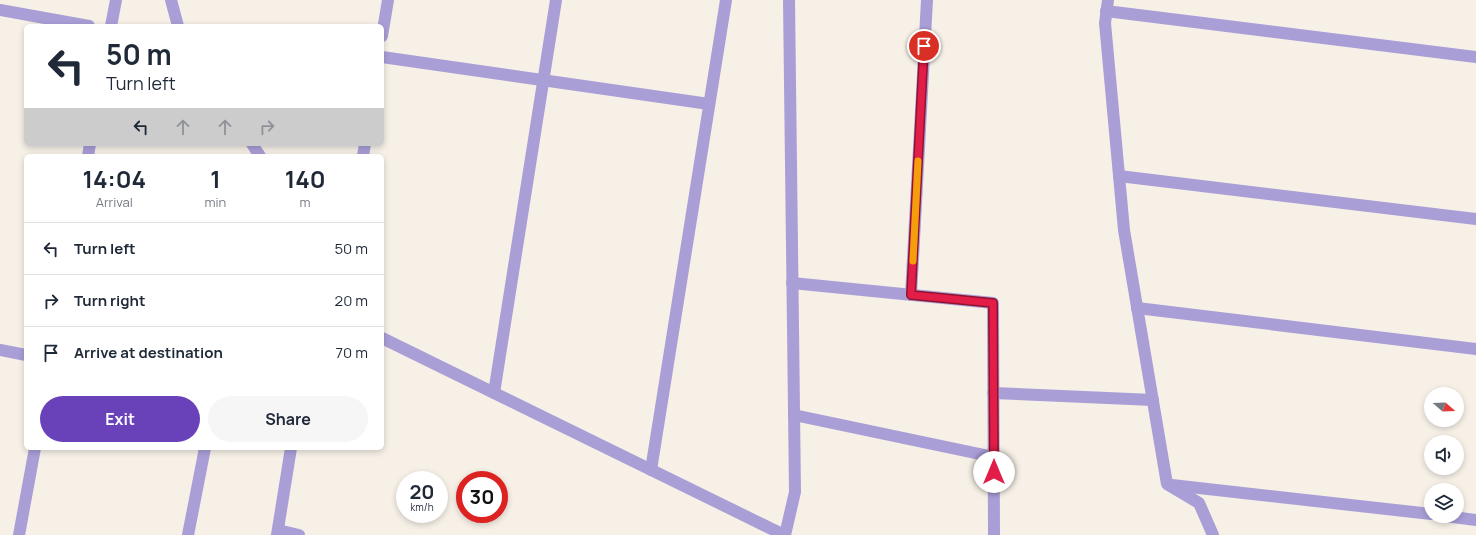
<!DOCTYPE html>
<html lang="en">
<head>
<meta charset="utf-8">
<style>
  body { margin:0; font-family:Manrope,sans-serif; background:#f6f6f7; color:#1f2937; height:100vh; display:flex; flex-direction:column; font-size:15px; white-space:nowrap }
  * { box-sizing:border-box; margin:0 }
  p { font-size:13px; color:#747a83 }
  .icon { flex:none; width:22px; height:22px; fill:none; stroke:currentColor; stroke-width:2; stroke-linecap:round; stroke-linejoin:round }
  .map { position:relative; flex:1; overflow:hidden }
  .sheet { position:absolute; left:24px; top:154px; width:360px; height:296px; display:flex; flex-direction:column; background:#fff; border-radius:6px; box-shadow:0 2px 6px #0003 }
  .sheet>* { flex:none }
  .hud { position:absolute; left:24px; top:24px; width:360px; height:122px; border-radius:6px; box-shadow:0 2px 6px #0003; background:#fff; color:#1f2937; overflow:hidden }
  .needle { width:26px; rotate:109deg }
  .buttons { position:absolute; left:1424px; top:387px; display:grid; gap:8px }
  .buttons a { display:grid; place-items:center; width:40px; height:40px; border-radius:50%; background:#fff; box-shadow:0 2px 6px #0003; font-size:20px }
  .speed { position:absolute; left:396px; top:471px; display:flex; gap:8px; font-size:20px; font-weight:700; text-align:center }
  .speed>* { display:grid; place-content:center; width:52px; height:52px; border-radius:50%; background:#fff; box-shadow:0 2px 6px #0003; line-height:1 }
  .speed small { font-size:10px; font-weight:400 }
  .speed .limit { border:6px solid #d22; background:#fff; color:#111 }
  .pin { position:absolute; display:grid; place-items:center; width:34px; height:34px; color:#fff; margin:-17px; border:2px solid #fff; border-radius:50%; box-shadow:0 1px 4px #0007 }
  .me { position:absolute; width:44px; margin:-22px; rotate:0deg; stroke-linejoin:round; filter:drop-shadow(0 0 3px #0008) }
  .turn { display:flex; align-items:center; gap:14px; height:84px; padding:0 16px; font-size:18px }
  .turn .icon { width:52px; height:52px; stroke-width:2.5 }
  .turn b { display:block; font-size:28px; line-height:34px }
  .lanes { display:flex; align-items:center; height:38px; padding:0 16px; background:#0003; justify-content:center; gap:20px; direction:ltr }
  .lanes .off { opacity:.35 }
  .eta { display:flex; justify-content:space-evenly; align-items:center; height:68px; text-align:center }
  .eta b { font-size:24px; font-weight:700; line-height:28px }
  .primary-button { display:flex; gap:8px; margin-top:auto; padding:8px 16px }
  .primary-button a { flex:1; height:46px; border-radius:24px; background:#6941b9; color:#fff; font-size:16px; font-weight:700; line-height:46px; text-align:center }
  .primary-button a+a { background:#f6f6f7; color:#1f2937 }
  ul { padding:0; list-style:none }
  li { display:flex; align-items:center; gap:12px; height:52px; padding:0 16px; border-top:1px solid #e0e1e3 }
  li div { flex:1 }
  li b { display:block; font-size:15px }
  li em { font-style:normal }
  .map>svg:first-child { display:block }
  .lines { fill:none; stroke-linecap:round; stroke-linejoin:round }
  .minor { stroke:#aa9ed7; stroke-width:12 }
  .route-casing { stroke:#92132f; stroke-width:10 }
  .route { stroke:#e11d48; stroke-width:7 }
  .slow { stroke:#f59e0b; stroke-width:7 }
</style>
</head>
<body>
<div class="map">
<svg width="1476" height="535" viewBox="0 0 1476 535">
  <rect width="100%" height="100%" fill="#f6f0e7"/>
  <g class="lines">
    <g class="minor">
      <path d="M 171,0 L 178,26"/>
      <path d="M 1108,0 L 1105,23 L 1124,230 L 1167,484 L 1199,503 L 1213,535"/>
      <path d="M 0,10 L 89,26"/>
      <path d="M 1106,11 L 1476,57"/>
      <path d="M 111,26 L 116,0"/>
      <path d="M 382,36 L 388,0"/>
      <path d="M 382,57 L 709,104"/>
      <path d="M 252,144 L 260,156"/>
      <path d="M 88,156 L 90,144"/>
      <path d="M 363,156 L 365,144"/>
      <path d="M 1119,176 L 1476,219"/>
      <path d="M 792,283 L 993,303 L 994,535"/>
      <path d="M 911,295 L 927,0"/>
      <path d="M 1137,308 L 1476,349"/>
      <path d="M 382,338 L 784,535"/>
      <path d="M 0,350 L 26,355"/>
      <path d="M 494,393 L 556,0"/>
      <path d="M 993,393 L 1153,400"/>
      <path d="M 794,415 L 994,457"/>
      <path d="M 651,470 L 726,0"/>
      <path d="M 1172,485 L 1431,514"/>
      <path d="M 1445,516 L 1476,520"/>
      <path d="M 278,530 L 299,535"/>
      <path d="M 19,535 L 35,448"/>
      <path d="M 188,535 L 205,448"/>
      <path d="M 277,535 L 291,448"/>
      <path d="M 785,535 L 795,492 L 789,0"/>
    </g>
  </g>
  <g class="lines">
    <defs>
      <path id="route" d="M 924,46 L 911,295 L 993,303 L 994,472"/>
    </defs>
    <use href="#route" class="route-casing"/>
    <use href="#route" class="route"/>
    <path class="slow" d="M 913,261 L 918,161"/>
  </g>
</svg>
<div class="buttons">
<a><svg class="needle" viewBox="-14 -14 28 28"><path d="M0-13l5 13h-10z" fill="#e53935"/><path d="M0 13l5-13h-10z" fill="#747a83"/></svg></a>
<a><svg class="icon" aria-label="sound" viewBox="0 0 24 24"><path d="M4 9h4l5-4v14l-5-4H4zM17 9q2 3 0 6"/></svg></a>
<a><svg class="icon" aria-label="layers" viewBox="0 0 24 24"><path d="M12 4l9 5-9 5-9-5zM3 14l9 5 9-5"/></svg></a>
</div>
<div class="speed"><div>20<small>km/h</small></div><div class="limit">30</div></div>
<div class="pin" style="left:924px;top:46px;background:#d93025"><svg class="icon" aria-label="arrive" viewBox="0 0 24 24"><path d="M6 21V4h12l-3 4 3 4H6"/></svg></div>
<svg class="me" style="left:994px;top:472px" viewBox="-20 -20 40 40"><circle r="19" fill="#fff"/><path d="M0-13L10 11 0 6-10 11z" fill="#e11d48"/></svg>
<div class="hud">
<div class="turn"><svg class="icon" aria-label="left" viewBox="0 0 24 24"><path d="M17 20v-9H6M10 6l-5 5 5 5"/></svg><div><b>50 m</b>Turn left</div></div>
<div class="lanes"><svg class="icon" aria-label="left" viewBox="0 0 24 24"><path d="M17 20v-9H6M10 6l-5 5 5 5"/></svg><svg class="icon off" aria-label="ahead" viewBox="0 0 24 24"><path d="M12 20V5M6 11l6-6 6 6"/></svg><svg class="icon off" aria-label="ahead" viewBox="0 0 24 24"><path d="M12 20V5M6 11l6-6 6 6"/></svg><svg class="icon off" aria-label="right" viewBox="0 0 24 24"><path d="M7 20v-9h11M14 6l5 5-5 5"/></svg></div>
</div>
<section class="sheet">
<div class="eta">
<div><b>14:04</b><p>Arrival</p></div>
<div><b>1</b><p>min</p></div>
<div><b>140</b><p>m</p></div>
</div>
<ul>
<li><svg class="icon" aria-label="left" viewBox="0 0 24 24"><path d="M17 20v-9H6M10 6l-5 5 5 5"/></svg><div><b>Turn left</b></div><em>50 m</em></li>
<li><svg class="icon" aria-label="right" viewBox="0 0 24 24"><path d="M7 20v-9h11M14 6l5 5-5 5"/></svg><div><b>Turn right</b></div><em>20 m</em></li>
<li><svg class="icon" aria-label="arrive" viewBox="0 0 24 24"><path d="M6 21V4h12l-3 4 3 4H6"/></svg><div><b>Arrive at destination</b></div><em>70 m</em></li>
</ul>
<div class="primary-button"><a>Exit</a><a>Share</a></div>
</section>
</div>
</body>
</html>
